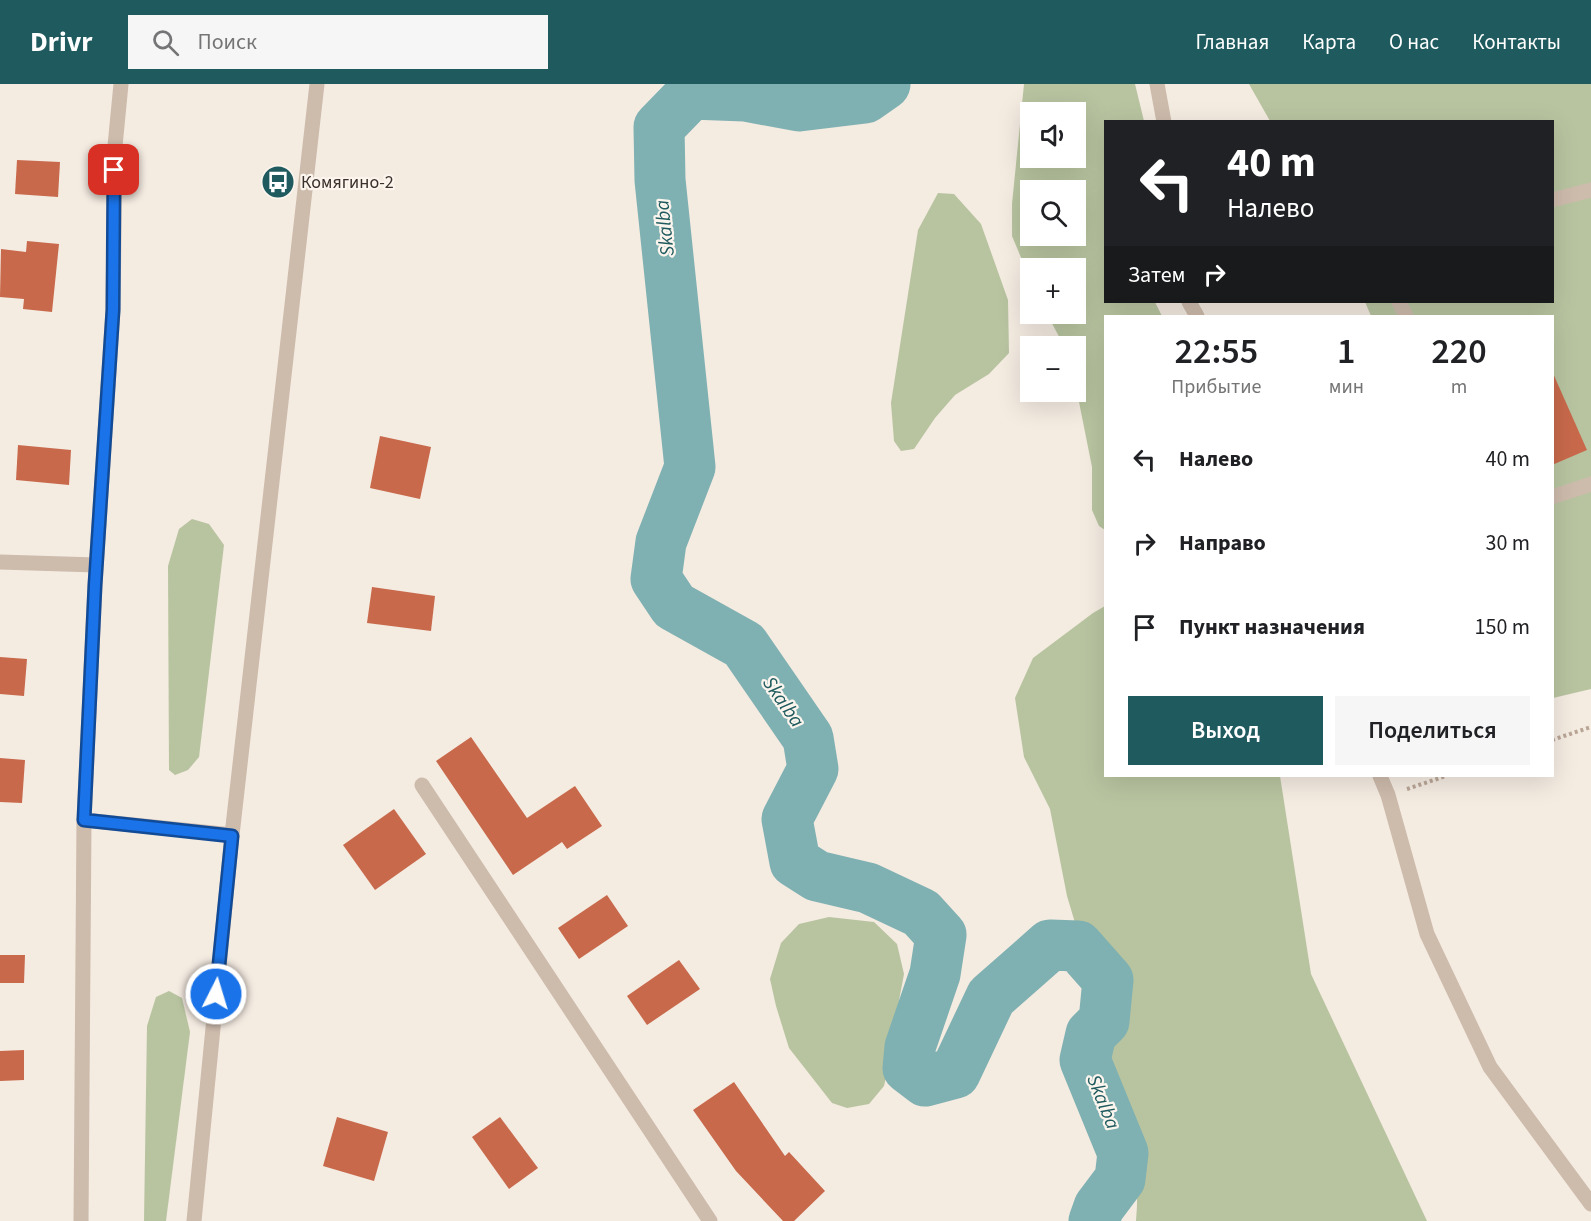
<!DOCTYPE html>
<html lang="ru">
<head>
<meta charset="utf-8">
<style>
  body { margin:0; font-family:"Source Sans 3",sans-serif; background:#f6f6f6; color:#202124; height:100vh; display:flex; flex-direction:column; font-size:22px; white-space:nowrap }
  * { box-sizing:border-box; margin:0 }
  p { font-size:20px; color:#757577 }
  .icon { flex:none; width:33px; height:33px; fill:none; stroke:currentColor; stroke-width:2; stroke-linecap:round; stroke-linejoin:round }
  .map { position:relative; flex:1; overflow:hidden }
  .details { position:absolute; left:1104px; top:231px; width:450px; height:462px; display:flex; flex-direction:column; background:#fff; border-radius:0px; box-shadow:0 6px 24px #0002 }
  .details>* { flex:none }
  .hud { position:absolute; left:1104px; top:36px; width:450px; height:183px; border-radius:0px; box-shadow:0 6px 24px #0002; background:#202124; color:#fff; overflow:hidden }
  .fabs { position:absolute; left:1020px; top:18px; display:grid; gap:12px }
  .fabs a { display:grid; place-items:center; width:66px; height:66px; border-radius:0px; background:#fff; box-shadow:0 6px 24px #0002; font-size:30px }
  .pin { position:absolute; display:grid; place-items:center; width:51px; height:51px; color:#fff; margin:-26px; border-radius:12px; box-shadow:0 3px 9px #0006 }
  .me { position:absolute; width:66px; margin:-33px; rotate:5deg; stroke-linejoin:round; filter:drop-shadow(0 0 4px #0008) }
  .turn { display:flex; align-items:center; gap:21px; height:126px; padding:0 24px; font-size:27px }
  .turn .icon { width:78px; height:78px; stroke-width:2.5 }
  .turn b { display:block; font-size:42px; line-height:51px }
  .then { display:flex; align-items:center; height:57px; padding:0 24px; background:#0003; gap:12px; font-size:22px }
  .eta { display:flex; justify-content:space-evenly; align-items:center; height:102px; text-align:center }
  .eta b { font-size:36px; font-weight:600; line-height:42px }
  .action { display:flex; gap:12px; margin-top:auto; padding:12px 24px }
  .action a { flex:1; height:69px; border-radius:0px; background:#1f5a5e; color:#fff; font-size:24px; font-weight:600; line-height:69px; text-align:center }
  .action a+a { background:#f6f6f6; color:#202124 }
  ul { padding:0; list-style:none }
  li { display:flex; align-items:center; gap:18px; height:84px; padding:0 24px }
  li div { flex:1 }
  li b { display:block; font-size:22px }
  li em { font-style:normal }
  header { display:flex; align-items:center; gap:36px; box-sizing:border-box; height:84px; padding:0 30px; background:#1f5a5e; color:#fff }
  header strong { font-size:28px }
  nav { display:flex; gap:33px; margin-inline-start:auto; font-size:21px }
  .search { width:420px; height:54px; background:#f6f6f6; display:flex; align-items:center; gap:15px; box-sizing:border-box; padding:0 21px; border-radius:0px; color:#757577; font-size:22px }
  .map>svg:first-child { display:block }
  .green { fill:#b8c4a0; fill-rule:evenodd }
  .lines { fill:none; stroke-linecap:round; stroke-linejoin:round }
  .river { stroke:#7fb0b2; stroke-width:51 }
  .building { fill:#c8694b }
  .path { stroke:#b9a596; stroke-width:4; stroke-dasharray:3 3; stroke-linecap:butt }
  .minor { stroke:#cdbbac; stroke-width:15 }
  .route-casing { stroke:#114b97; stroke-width:15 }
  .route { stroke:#1a73e8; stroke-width:10 }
  .labels { text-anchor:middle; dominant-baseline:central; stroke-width:4.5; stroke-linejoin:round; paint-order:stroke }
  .poi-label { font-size:18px; fill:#3b302b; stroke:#fbf5ee; text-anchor:start }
  .water-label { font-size:20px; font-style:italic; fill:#1f5a5e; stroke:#fbf5ee }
</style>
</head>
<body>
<header>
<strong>Drivr</strong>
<div class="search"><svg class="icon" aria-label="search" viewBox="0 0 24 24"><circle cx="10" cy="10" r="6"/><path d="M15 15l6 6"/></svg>Поиск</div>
<nav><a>Главная</a><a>Карта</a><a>О нас</a><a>Контакты</a></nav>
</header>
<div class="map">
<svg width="1591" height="1137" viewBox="0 0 1591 1137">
  <rect width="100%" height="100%" fill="#f4ebe1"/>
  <g class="green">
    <path d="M 1024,0 L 1135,0 L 1144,37 L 1106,38 L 1106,218 L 1155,218 L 1162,232 L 1106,232 L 1105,446 L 1099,442 L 1092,426 L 1092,383 L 1076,303 L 1076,262 L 1064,262 L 1047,230 L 1076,230 L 1076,184 L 1030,184 L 1030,195 L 1012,152 L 1012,120 ZM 1076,28 L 1076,74 L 1030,74 L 1030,28 ZM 1076,106 L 1076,152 L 1030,152 L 1030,106 Z"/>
    <path d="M 1249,0 L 1591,0 L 1591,605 L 1553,614 L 1552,232 L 1371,232 L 1365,218 L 1552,218 L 1552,38 L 1270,37 Z"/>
    <path d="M 938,109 L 954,110 L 981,140 L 1008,216 L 1009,269 L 989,290 L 955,311 L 935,334 L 914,365 L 901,367 L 894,357 L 891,319 L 918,146 Z"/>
    <path d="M 192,435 L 209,440 L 224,461 L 199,673 L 188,686 L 175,691 L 169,686 L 168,482 L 179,445 Z"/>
    <path d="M 1105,522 L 1106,692 L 1280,692 L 1311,890 L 1427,1137 L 1136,1137 C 1139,1102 1137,1070 1125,1037 C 1122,1030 1116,1025 1112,1018 C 1102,1001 1099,985 1099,965 L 1119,941 L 1124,889 L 1076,842 L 1067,812 L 1050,725 L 1024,673 L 1015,614 L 1033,574 L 1093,529 Z"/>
    <path d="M 829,833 L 874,838 L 897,860 L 904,890 L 897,927 L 888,958 L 888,984 L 884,1002 L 869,1020 L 847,1024 L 832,1019 L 789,964 L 776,922 L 770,895 L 781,859 L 799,840 Z"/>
    <path d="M 169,907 L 182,914 L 190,948 L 166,1137 L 144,1137 L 147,942 L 156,913 Z"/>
  </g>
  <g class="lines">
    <path class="river" d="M 885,0 L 865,14 L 799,22 L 745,12 L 691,10 L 659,43 L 660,96 L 690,383 L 661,458 L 656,495 L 674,522 L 744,561 L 808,654 L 813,685 L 787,735 L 795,778 L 817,792 L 868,804 L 921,829 L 941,851 L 935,890 L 910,963 L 908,984 L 925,997 L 955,989 L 991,913 L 1050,861 L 1078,862 L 1108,896 L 1104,937 L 1091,950 L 1085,976 L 1123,1069 L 1120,1095 L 1099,1123 L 1094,1137"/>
  </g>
  <g class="building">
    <path d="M 17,76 L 60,78 L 58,113 L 15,110 Z"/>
    <path d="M 27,157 L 59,160 L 52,228 L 23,225 L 24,215 L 0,213 L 1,165 L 26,168 Z"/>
    <path d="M 1552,287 L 1587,366 L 1552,381 Z"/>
    <path d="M 380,352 L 431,363 L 420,415 L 370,404 Z"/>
    <path d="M 18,361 L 71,366 L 69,401 L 16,396 Z"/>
    <path d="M 372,503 L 435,512 L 431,547 L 367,539 Z"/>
    <path d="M 0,573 L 27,575 L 24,612 L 0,610 Z"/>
    <path d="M 471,653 L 527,734 L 575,702 L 602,742 L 567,765 L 562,758 L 513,791 L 436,677 Z"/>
    <path d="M 0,674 L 25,676 L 22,719 L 0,718 Z"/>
    <path d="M 394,725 L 426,770 L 375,806 L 343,761 Z"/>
    <path d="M 607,811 L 628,842 L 579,875 L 558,844 Z"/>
    <path d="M 0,871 L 25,871 L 24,899 L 0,899 Z"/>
    <path d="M 679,876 L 700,905 L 647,941 L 627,912 Z"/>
    <path d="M 24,966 L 24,996 L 0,997 L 0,967 Z"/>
    <path d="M 734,998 L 785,1072 L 789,1068 L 825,1107 L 794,1137 L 783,1137 L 736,1087 L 693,1026 Z"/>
    <path d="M 337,1033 L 388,1048 L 374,1097 L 323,1082 Z"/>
    <path d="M 500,1033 L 538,1084 L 509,1105 L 472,1053 Z"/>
  </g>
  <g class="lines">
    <g class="path">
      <path d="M 1552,656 L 1591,643"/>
      <path d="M 1407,705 L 1446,692"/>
    </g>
    <g class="minor">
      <path d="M 1157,0 L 1164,38"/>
      <path d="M 1552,116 L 1591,106"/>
      <path d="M 1189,218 L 1197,232"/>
      <path d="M 1399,218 L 1406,232"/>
      <path d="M 1552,413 L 1591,400"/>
      <path d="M 0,478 L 96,481"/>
      <path d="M 1380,692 L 1388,711 L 1427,850 L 1490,983 L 1591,1120"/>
      <path d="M 422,701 L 710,1137"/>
      <path d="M 84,736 L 232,751"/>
      <path d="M 81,1137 L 84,736 L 95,501 L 113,226 L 115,62 L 121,0"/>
      <path d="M 194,1137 L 232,751 L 317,0"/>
    </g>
  </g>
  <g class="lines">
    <defs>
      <path id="route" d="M 114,86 L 113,226 L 95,501 L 84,736 L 232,752 L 216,910"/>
    </defs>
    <use href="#route" class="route-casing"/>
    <use href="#route" class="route"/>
  </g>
  <defs>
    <symbol id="bus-disc" viewBox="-11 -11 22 22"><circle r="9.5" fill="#1f5a5e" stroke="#fbf5ee"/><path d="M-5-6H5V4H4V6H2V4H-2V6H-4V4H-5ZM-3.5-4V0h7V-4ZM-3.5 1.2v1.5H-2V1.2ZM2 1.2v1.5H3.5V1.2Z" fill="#fff"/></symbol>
  </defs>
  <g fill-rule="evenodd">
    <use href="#bus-disc" x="259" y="79" width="38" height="38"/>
  </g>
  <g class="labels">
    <g class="poi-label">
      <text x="301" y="98">Комягино-2</text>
    </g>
    <g class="water-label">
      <text transform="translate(665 144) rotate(-96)">Skalba</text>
      <text transform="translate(783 618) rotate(55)">Skalba</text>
      <text transform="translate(1103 1018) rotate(68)">Skalba</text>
    </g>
  </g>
</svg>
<div class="fabs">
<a><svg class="icon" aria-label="sound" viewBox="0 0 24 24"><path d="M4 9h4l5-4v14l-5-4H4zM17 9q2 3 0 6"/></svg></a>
<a><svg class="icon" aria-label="search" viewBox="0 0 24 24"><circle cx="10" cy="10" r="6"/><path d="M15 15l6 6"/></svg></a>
<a>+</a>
<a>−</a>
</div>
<div class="pin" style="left:114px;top:86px;background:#d93025"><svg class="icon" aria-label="arrive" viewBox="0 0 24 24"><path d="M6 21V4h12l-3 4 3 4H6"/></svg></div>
<svg class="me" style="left:216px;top:910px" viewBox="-20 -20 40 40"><circle r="17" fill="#1a73e8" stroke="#fff" stroke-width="3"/><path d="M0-11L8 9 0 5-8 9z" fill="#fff"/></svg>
<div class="hud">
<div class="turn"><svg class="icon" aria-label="left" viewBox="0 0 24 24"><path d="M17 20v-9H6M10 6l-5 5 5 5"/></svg><div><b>40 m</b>Налево</div></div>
<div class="then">Затем<svg class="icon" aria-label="right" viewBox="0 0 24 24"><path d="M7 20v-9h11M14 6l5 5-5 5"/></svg></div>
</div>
<section class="details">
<div class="eta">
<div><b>22:55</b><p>Прибытие</p></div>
<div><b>1</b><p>мин</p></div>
<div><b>220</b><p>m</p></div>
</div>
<ul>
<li><svg class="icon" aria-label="left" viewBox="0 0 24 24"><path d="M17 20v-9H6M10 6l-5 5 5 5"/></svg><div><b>Налево</b></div><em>40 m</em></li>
<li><svg class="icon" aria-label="right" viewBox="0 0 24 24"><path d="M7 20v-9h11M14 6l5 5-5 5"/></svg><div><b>Направо</b></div><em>30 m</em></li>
<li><svg class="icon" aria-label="arrive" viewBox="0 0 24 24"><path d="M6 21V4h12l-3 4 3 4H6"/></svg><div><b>Пункт назначения</b></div><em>150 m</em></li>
</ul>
<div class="action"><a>Выход</a><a>Поделиться</a></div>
</section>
</div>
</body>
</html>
